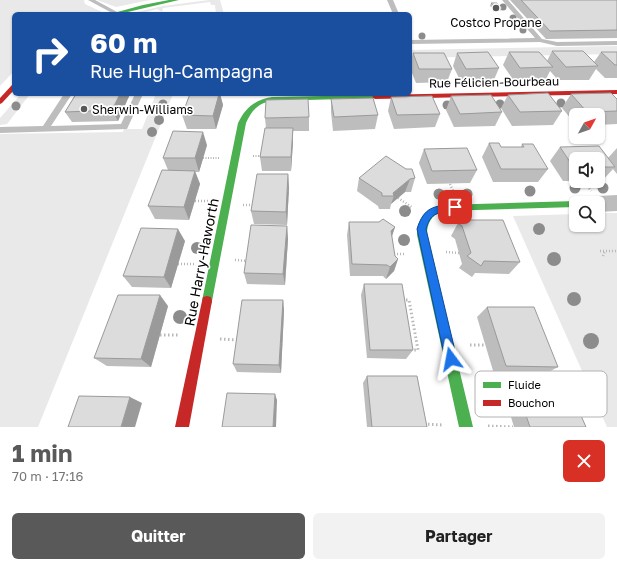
<!DOCTYPE html>
<html lang="fr">
<head>
<meta charset="utf-8">
<style>
  body { margin:0; font-family:"Golos Text",sans-serif; background:#f2f2f2; color:#222; height:100vh; display:flex; flex-direction:column; font-size:15px; white-space:nowrap }
  * { box-sizing:border-box; margin:0 }
  p { font-size:13px; color:#767676 }
  .icon { flex:none; width:22px; height:22px; fill:none; stroke:currentColor; stroke-width:2; stroke-linecap:round; stroke-linejoin:round }
  .map { position:relative; height:427px; overflow:hidden }
  .panel { display:flex; flex-direction:column; background:#fff; flex:1 }
  .panel>* { flex:none }
  .hud { position:absolute; left:12px; top:12px; width:400px; height:84px; border-radius:6px; box-shadow:0 1px 3px #0004; background:#1a4fa0; color:#fff; overflow:hidden }
  .needle { width:26px; rotate:50deg }
  .fabs { position:absolute; left:569px; top:108px; display:grid; gap:8px }
  .fabs a { display:grid; place-items:center; width:36px; height:36px; border-radius:6px; background:#fff; box-shadow:0 1px 3px #0004; font-size:20px }
  .pin { position:absolute; display:grid; place-items:center; width:34px; height:34px; color:#fff; margin:-17px; border-radius:8px; box-shadow:0 2px 6px #0006 }
  .me { position:absolute; width:44px; margin:-22px; rotate:347deg; stroke-linejoin:round; filter:drop-shadow(0 0 3px #0008) }
  .turn { display:flex; align-items:center; gap:14px; height:84px; padding:0 12px; font-size:18px }
  .turn .icon { width:52px; height:52px; stroke-width:2.5 }
  .turn b { display:block; font-size:28px; line-height:34px }
  .round { display:grid; place-items:center; flex:none; width:42px; height:42px; border-radius:6px; background:#f2f2f2 }
  .head { display:flex; align-items:center; justify-content:space-between; height:68px; padding:0 12px }
  h1 { font-size:24px; font-weight:700; line-height:30px; color:#595959 }
  .button { display:flex; gap:8px; margin-top:auto; padding:8px 12px }
  .button a { flex:1; height:46px; border-radius:6px; background:#595959; color:#fff; font-size:16px; font-weight:700; line-height:46px; text-align:center }
  .button a+a { background:#f2f2f2; color:#222 }
  .map>svg:first-child { display:block }
  .green { fill:#e9e9e9 }
  .lines { fill:none; stroke-linecap:round; stroke-linejoin:round }
  .path-far2 { stroke:#b8b8b8; stroke-width:2; stroke-dasharray:1 1.5; stroke-linecap:butt }
  .path-far1 { stroke:#b8b8b8; stroke-width:2.5; stroke-dasharray:1 2; stroke-linecap:butt }
  .path { stroke:#b8b8b8; stroke-width:3; stroke-dasharray:1.5 2.5; stroke-linecap:butt }
  .lane { fill:#bdbdbd; fill-rule:evenodd }
  .street { fill:#bdbdbd; fill-rule:evenodd }
  .fast { fill:#4caf50; fill-rule:evenodd }
  .jam { fill:#c62828; fill-rule:evenodd }
  .tree { fill:#8c8c8c }
  .wall { fill:#bdbdbd }
  .shaded-wall { fill:#9a9a9a }
  .building { fill:#dcdcdc; stroke:#9a9a9a }
  .route { fill:#1a73e8; stroke:#114b97 }
  .poi-dot { fill:#595959; stroke:#fff; stroke-width:1.5 }
  .labels { text-anchor:middle; dominant-baseline:central; stroke-width:3.5; stroke-linejoin:round; paint-order:stroke }
  .far-poi-label { font-size:12px; fill:#000; stroke:#fff }
  .far-street-label { font-size:12px; fill:#000; stroke:#fff }
  .street-label { font-size:14px; fill:#000; stroke:#fff }
  .key { fill:#fff; stroke:#b2b2b2; stroke-width:1 }
  .key-label { font-size:11px; fill:#000 }
</style>
</head>
<body>
<div class="map">
<svg width="617" height="427" viewBox="0 0 617 427">
  <rect width="100%" height="100%" fill="#fff"/>
  <g class="green">
    <path d="M 0,0 L 84,0 L 85,4 L 102,12 L 99,14 L 14,14 L 14,71 L 0,86 Z"/>
    <path d="M 97,0 L 150,0 L 116,7 Z"/>
    <path d="M 209,0 L 220,0 L 224,14 L 216,14 L 215,5 L 211,5 L 210,2 L 163,8 L 162,12 L 157,9 L 139,14 L 128,14 L 163,6 Z"/>
    <path d="M 617,46 L 617,54 L 410,58 L 410,50 Z"/>
    <path d="M 21,94 L 30,94 L 7,124 L 0,125 L 0,118 Z"/>
    <path d="M 156,94 L 173,94 L 38,427 L 0,427 L 0,134 L 123,132 L 124,129 L 142,129 Z"/>
    <path d="M 598,213 L 617,213 L 617,427 L 607,427 L 513,216 L 576,214 L 576,225 L 598,225 Z"/>
  </g>
  <g class="lines">
    <g class="path-far2">
      <path d="M 253,156 L 264,156"/>
      <path d="M 203,158 L 219,158"/>
    </g>
    <g class="path-far1">
      <path d="M 584,181 L 591,191"/>
      <path d="M 450,184 L 454,193"/>
      <path d="M 398,198 L 413,208"/>
      <path d="M 195,201 L 208,201"/>
      <path d="M 243,205 L 254,205"/>
      <path d="M 600,251 L 617,251"/>
      <path d="M 446,252 L 459,253"/>
      <path d="M 391,254 L 406,254"/>
      <path d="M 603,256 L 605,251"/>
      <path d="M 235,260 L 248,261"/>
      <path d="M 178,264 L 194,264"/>
    </g>
    <g class="path">
      <path d="M 402,300 L 409,300 L 418,350 L 410,350"/>
      <path d="M 160,335 L 180,335"/>
      <path d="M 220,339 L 239,340"/>
      <path d="M 470,345 L 485,345"/>
      <path d="M 424,424 L 443,425"/>
      <path d="M 488,426 L 513,427"/>
    </g>
    <g class="lane">
      <path d="M 88,0 L 95,0 L 119,13 L 114,14 Z"/>
      <path d="M 387,0 L 393,0 L 399,14 L 393,14 Z"/>
      <path d="M 502,0 L 508,0 L 542,39 L 557,42 L 617,41 L 617,45 L 557,46 L 540,42 L 410,44 L 410,40 L 535,38 Z"/>
      <path d="M 64,94 L 72,94 L 51,126 L 121,124 L 135,94 L 143,94 L 127,129 L 0,133 L 0,127 L 43,126 Z"/>
    </g>
    <path class="street" d="M 617,195 L 617,211 L 598,212 L 598,203 L 589,203 L 591,199 L 598,196 Z"/>
    <g class="fast">
      <path d="M 169,0 L 179,0 L 119,14 L 110,14 L 143,5 Z"/>
      <path d="M 375,95 L 377,96 L 377,98 L 272,101 C 258,103 251,111 246,123 L 212,301 L 211,305 L 207,306 L 203,305 L 202,301 L 238,123 C 246,107 255,100 272,97 Z"/>
      <path d="M 576,201 L 580,203 L 576,203 L 576,207 L 442,211 C 431,216 427,223 427,235 L 473,427 L 459,427 L 417,235 C 417,218 426,210 442,205 Z"/>
    </g>
    <g class="jam">
      <path d="M 14,84 L 14,90 L 2,103 L 0,104 L 0,98 L 12,85 Z"/>
      <path d="M 617,90 L 617,94 L 375,99 L 372,97 L 375,95 Z"/>
      <path d="M 207,296 L 211,297 L 212,301 L 189,427 L 175,427 L 202,301 L 203,297 Z"/>
    </g>
  </g>
  <g class="tree">
    <circle cx="503" cy="7" r="3.5"/>
    <circle cx="513" cy="18" r="3.5"/>
    <circle cx="523" cy="30" r="3.5"/>
    <circle cx="422" cy="36" r="3.5"/>
    <circle cx="561" cy="103" r="4.5"/>
    <circle cx="163" cy="104" r="4.5"/>
    <circle cx="500" cy="104" r="4.5"/>
    <circle cx="447" cy="105" r="4.5"/>
    <circle cx="16" cy="106" r="4.5"/>
    <circle cx="159" cy="120" r="5"/>
    <circle cx="152" cy="132" r="5"/>
    <circle cx="575" cy="188" r="5.5"/>
    <circle cx="603" cy="188" r="5.5"/>
    <circle cx="530" cy="191" r="5.5"/>
    <circle cx="439" cy="194" r="5.5"/>
    <circle cx="467" cy="194" r="5.5"/>
    <circle cx="405" cy="211" r="6"/>
    <circle cx="539" cy="229" r="6"/>
    <circle cx="404" cy="240" r="6"/>
    <circle cx="197" cy="248" r="6"/>
    <circle cx="554" cy="259" r="7"/>
    <circle cx="574" cy="299" r="7"/>
    <circle cx="180" cy="317" r="7"/>
    <circle cx="591" cy="341" r="8"/>
  </g>
  <g class="wall">
    <path d="M 510,0 L 617,0 L 617,38 L 546,39 Z"/>
    <path d="M 491,3 L 502,8 L 500,11 L 495,11 L 490,6 Z"/>
    <path d="M 552,51 L 594,62 L 601,52 L 617,52 L 617,78 L 605,78 L 596,69 L 589,80 L 558,80 L 550,71 L 545,81 L 514,81 L 503,65 L 509,52 L 547,61 Z"/>
    <path d="M 413,53 L 452,69 L 447,82 L 416,83 L 410,68 L 410,64 Z"/>
    <path d="M 457,53 L 499,68 L 493,82 L 461,82 L 453,66 Z"/>
    <path d="M 76,94 L 130,94 L 118,121 L 72,122 L 65,112 Z"/>
    <path d="M 190,94 L 220,94 L 223,105 L 216,129 L 187,129 L 182,115 Z"/>
    <path d="M 571,94 L 617,99 L 617,124 L 598,125 L 598,115 L 576,115 L 576,125 L 562,108 Z"/>
    <path d="M 508,95 L 562,111 L 553,125 L 512,126 L 501,108 Z"/>
    <path d="M 451,96 L 502,112 L 495,126 L 454,127 L 446,110 Z"/>
    <path d="M 391,97 L 440,114 L 435,127 L 394,129 L 388,111 Z"/>
    <path d="M 331,99 L 378,115 L 375,129 L 333,131 L 331,112 Z"/>
    <path d="M 309,117 L 309,131 L 293,131 L 293,142 L 291,171 L 262,171 L 260,157 L 266,128 L 265,118 Z"/>
    <path d="M 489,143 L 501,147 L 521,147 L 522,144 L 548,169 L 538,182 L 493,182 L 482,157 Z"/>
    <path d="M 207,145 L 199,172 L 195,172 L 200,184 L 189,220 L 155,219 L 148,206 L 168,170 L 163,158 Z"/>
    <path d="M 560,147 L 608,158 L 617,148 L 617,174 L 613,169 L 602,181 L 598,181 L 598,159 L 576,159 L 576,181 L 563,181 L 550,161 Z"/>
    <path d="M 424,149 L 477,170 L 470,183 L 427,184 L 419,163 Z"/>
    <path d="M 288,174 L 289,188 L 287,225 L 254,224 L 251,211 Z"/>
    <path d="M 359,178 L 415,178 L 411,192 L 405,192 L 391,204 L 390,209 L 379,209 L 378,206 L 357,191 Z"/>
    <path d="M 349,222 L 395,227 L 392,236 L 395,256 L 398,259 L 394,271 L 386,279 L 383,276 L 350,276 L 347,235 Z"/>
    <path d="M 458,223 L 520,262 L 509,274 L 475,273 L 472,277 L 459,268 L 462,264 L 455,239 L 451,236 Z"/>
    <path d="M 287,226 L 288,239 L 285,285 L 247,284 L 244,273 Z"/>
    <path d="M 185,241 L 171,288 L 132,287 L 123,276 Z"/>
    <path d="M 364,284 L 413,350 L 406,359 L 367,358 L 361,295 Z"/>
    <path d="M 283,300 L 284,311 L 281,373 L 237,372 L 233,364 Z"/>
    <path d="M 168,306 L 151,367 L 107,366 L 94,358 Z"/>
    <path d="M 487,307 L 558,367 L 543,375 L 494,374 L 477,317 Z"/>
    <path d="M 367,376 L 427,427 L 367,427 L 363,383 Z"/>
    <path d="M 521,401 L 586,427 L 514,427 L 508,407 Z"/>
  </g>
  <g class="shaded-wall">
    <path d="M 120,94 L 130,94 L 118,121 L 112,110 Z"/>
    <path d="M 219,94 L 220,94 L 223,105 L 216,129 L 213,116 Z"/>
    <path d="M 293,128 L 293,142 L 291,171 L 291,157 Z"/>
    <path d="M 203,132 L 207,145 L 199,172 L 195,158 Z"/>
    <path d="M 195,171 L 200,184 L 189,220 L 184,207 Z"/>
    <path d="M 288,174 L 289,188 L 287,225 L 286,212 Z"/>
    <path d="M 410,179 L 405,192 L 391,204 L 394,196 L 393,193 Z"/>
    <path d="M 287,226 L 288,239 L 285,285 L 283,274 Z"/>
    <path d="M 395,227 L 391,239 L 391,231 Z"/>
    <path d="M 178,229 L 185,241 L 171,288 L 164,277 Z"/>
    <path d="M 398,259 L 394,271 L 386,279 L 390,267 Z"/>
    <path d="M 160,295 L 168,306 L 151,367 L 141,359 Z"/>
    <path d="M 283,300 L 284,311 L 281,373 L 279,365 Z"/>
    <path d="M 275,394 L 277,400 L 276,427 L 273,427 Z"/>
    <path d="M 130,397 L 142,403 L 135,427 L 121,427 Z"/>
  </g>
  <g class="building">
    <path d="M 521,0 L 617,0 L 617,30 L 550,31 Z"/>
    <path d="M 491,3 L 497,3 L 502,8 L 496,8 Z"/>
    <path d="M 552,51 L 583,51 L 598,66 L 566,67 Z"/>
    <path d="M 488,52 L 499,68 L 466,69 L 457,53 Z"/>
    <path d="M 509,52 L 539,52 L 553,67 L 520,68 Z"/>
    <path d="M 601,52 L 617,52 L 617,65 L 615,65 Z"/>
    <path d="M 413,53 L 444,53 L 452,69 L 419,69 Z"/>
    <path d="M 548,93 L 562,111 L 520,112 L 508,95 Z"/>
    <path d="M 611,93 L 617,99 L 617,111 L 587,112 L 571,94 Z"/>
    <path d="M 76,94 L 120,94 L 112,110 L 65,112 Z"/>
    <path d="M 190,94 L 219,94 L 213,116 L 182,115 Z"/>
    <path d="M 491,95 L 502,112 L 460,114 L 451,96 Z"/>
    <path d="M 432,96 L 440,114 L 397,115 L 391,97 Z"/>
    <path d="M 373,98 L 378,115 L 334,117 L 331,99 Z"/>
    <path d="M 308,99 L 309,117 L 265,118 L 266,100 Z"/>
    <path d="M 265,128 L 293,128 L 291,157 L 260,157 Z"/>
    <path d="M 173,131 L 203,132 L 195,158 L 163,158 Z"/>
    <path d="M 489,143 L 499,143 L 501,147 L 524,147 L 522,144 L 533,144 L 548,169 L 501,169 Z"/>
    <path d="M 599,146 L 615,167 L 598,167 L 598,159 L 576,159 L 576,168 L 574,168 L 560,147 Z"/>
    <path d="M 467,148 L 477,170 L 432,171 L 424,149 Z"/>
    <path d="M 386,156 L 406,169 L 412,169 L 415,178 L 410,179 L 393,193 L 394,196 L 382,196 L 382,193 L 359,178 Z"/>
    <path d="M 162,170 L 195,171 L 184,207 L 148,206 Z"/>
    <path d="M 257,174 L 288,174 L 286,212 L 251,211 Z"/>
    <path d="M 465,217 L 469,220 L 503,220 L 520,262 L 484,261 L 481,266 L 467,256 L 471,253 L 462,226 L 458,223 Z"/>
    <path d="M 383,219 L 395,227 L 391,231 L 395,256 L 398,259 L 390,267 L 387,265 L 352,264 L 349,222 L 379,222 Z"/>
    <path d="M 251,225 L 287,226 L 283,274 L 244,273 Z"/>
    <path d="M 141,228 L 178,229 L 164,277 L 123,276 Z"/>
    <path d="M 364,284 L 402,284 L 413,350 L 370,350 Z"/>
    <path d="M 118,295 L 160,295 L 141,359 L 94,358 Z"/>
    <path d="M 242,300 L 283,300 L 279,365 L 233,364 Z"/>
    <path d="M 487,307 L 534,307 L 558,367 L 506,366 Z"/>
    <path d="M 367,376 L 417,376 L 427,427 L 372,427 Z"/>
    <path d="M 227,393 L 275,394 L 273,427 L 222,427 Z"/>
    <path d="M 79,396 L 130,397 L 121,427 L 68,427 Z"/>
    <path d="M 521,401 L 575,402 L 586,427 L 530,427 Z"/>
  </g>
  <path class="route" d="M 455,204 L 459,207 L 458,210 C 441,215 432,208 426,229 L 457,359 L 455,364 L 451,365 L 447,364 L 445,359 L 417,229 C 424,207 433,206 455,204 Z"/>
  <g class="poi-dot">
    <circle cx="496" cy="8" r="4"/>
    <circle cx="84" cy="109" r="4"/>
  </g>
  <g class="labels">
    <g class="far-poi-label">
      <text x="496" y="22">Costco Propane</text>
      <text x="92" y="109" text-anchor="start">Sherwin-Williams</text>
    </g>
    <g class="far-street-label">
      <text transform="translate(494 82) rotate(-1)">Rue Félicien-Bourbeau</text>
    </g>
    <g class="street-label">
      <text transform="translate(201 262) rotate(-79)">Rue Harry-Haworth</text>
    </g>
  </g>
  <rect x="475" y="371" width="132" height="46" rx="6" class="key"/>
  <rect x="483" y="382" width="18" height="6" fill="#4caf50"/>
  <rect x="483" y="400" width="18" height="6" fill="#c62828"/>
  <g class="key-label">
    <text x="508" y="389">Fluide</text>
    <text x="508" y="407">Bouchon</text>
  </g>
</svg>
<div class="fabs">
<a><svg class="needle" viewBox="-14 -14 28 28"><path d="M0-13l5 13h-10z" fill="#e53935"/><path d="M0 13l5-13h-10z" fill="#767676"/></svg></a>
<a><svg class="icon" aria-label="sound" viewBox="0 0 24 24"><path d="M4 9h4l5-4v14l-5-4H4zM17 9q2 3 0 6"/></svg></a>
<a><svg class="icon" aria-label="search" viewBox="0 0 24 24"><circle cx="10" cy="10" r="6"/><path d="M15 15l6 6"/></svg></a>
</div>
<div class="pin" style="left:455px;top:207px;background:#d93025"><svg class="icon" aria-label="arrive" viewBox="0 0 24 24"><path d="M6 21V4h12l-3 4 3 4H6"/></svg></div>
<svg class="me" style="left:451px;top:359px" viewBox="-20 -20 40 40"><path d="M0-17L14 15 0 8-14 15z" fill="#1a73e8" stroke="#fff" stroke-width="4"/></svg>
<div class="hud">
<div class="turn"><svg class="icon" aria-label="right" viewBox="0 0 24 24"><path d="M7 20v-9h11M14 6l5 5-5 5"/></svg><div><b>60 m</b>Rue Hugh-Campagna</div></div>
</div>
</div>
<section class="panel">
<div class="head"><div><h1>1 min</h1><p>70 m · 17:16</p></div><a class="round" style="background:#d93025;color:#fff"><svg class="icon" aria-label="close" viewBox="0 0 24 24"><path d="M6 6l12 12M18 6L6 18"/></svg></a></div>
<div class="button"><a>Quitter</a><a>Partager</a></div>
</section>
</body>
</html>
